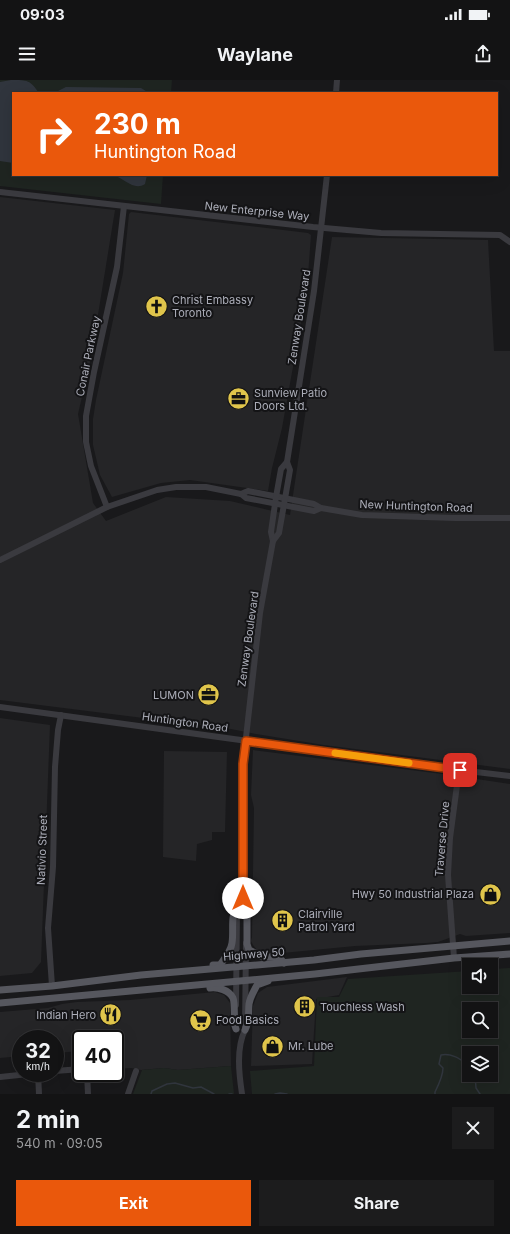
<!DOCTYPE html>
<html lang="en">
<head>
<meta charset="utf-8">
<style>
  body { margin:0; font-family:Inter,sans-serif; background:#1c1c1d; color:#f1f3f6; height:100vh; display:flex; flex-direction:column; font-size:15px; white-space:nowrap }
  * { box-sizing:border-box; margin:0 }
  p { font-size:13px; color:#9d9ea0 }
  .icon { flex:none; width:22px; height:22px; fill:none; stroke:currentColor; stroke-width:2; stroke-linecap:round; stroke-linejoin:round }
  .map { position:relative; height:1014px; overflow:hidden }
  .details { display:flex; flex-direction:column; background:#131314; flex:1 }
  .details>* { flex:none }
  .banner { position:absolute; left:12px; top:12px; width:486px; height:84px; border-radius:0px; box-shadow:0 4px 16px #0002,0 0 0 1px #323234; background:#ea580c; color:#fff; overflow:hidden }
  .fabs { position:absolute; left:462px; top:878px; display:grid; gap:8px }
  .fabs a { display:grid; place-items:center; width:36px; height:36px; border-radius:0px; background:#131314; box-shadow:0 4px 16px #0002,0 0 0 1px #323234; font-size:20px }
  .speed { position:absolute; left:12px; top:950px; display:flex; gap:8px; font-size:20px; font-weight:700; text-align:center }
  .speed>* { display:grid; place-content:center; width:52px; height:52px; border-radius:50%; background:#131314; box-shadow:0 4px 16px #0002,0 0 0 1px #323234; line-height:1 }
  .speed small { font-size:10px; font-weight:400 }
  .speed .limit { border:2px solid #111; border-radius:6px; background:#fff; color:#111 }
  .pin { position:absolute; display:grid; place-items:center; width:34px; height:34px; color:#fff; margin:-17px; border-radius:8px; box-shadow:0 2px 6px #0006 }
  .me { position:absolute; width:44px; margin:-22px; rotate:0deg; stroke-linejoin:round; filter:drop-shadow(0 0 3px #0008) }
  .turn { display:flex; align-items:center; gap:14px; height:84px; padding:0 16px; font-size:18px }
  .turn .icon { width:52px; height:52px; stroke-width:2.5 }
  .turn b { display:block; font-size:28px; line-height:34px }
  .round { display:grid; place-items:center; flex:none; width:42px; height:42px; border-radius:0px; background:#1c1c1d }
  .head { display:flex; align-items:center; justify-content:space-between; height:68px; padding:0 16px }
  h1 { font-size:24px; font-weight:700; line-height:30px }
  .primary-button { display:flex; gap:8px; margin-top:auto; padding:8px 16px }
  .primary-button a { flex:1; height:46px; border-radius:0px; background:#ea580c; color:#fff; font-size:16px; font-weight:700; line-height:46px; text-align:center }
  .primary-button a+a { background:#1c1c1d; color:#f1f3f6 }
  .status { display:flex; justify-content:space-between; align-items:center; height:28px; padding:0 20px; background:#131314; direction:ltr }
  .status svg { height:11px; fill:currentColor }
  header { display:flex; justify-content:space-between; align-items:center; height:52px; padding:0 16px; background:#131314; font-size:18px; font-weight:700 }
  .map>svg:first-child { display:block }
  .built { fill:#252527 }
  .green { fill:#1f2521; fill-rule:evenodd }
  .water { fill:#30353d }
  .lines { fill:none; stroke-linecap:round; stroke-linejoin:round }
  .stream { stroke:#30353d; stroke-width:1.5 }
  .minor { stroke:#3a3a3f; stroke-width:6 }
  .major { stroke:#56575e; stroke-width:7 }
  .route-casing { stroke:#983908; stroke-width:10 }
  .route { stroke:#ea580c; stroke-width:7 }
  .slow { stroke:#f59e0b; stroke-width:7 }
  .labels { text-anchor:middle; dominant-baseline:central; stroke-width:4; stroke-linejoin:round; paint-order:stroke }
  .street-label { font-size:11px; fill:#acaeb9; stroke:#141416 }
  .poi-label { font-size:11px; fill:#acaeb9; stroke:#141416; text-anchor:start }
</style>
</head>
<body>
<div class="status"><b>09:03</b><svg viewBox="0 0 49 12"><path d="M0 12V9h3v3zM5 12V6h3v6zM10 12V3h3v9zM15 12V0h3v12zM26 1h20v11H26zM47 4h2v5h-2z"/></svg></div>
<header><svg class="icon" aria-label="menu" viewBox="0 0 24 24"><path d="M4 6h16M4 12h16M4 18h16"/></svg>Waylane<svg class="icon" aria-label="share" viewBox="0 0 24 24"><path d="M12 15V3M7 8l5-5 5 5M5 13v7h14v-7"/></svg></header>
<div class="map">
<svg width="510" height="1014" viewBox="0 0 510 1014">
  <rect width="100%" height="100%" fill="#19191b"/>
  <g class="built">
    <path d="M 0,117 L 115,130 L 91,278 L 78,334 L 93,423 L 106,441 L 166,417 L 230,421 L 290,435 L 332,157 L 488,160 L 494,271 L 510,271 L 510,689 L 324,665 L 256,654 L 231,649 L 0,620 Z"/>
    <path d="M 131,132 L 308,153 L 311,155 L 307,209 L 282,348 L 272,388 L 268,411 L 190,400 L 161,403 L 112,417 L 100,395 L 93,365 L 93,339 L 96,320 L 123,193 L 129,134 Z"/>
    <path d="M 0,638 L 50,645 L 41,882 L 32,893 L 0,896 Z"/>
    <path d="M 253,670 L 450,695 L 510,704 L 510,853 L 466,856 L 460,854 L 438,862 L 426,863 L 355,866 L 272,874 L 263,874 L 257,870 L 253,865 L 251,861 L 252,857 L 254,728 L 251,715 Z"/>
    <path d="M 164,671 L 227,672 L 225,752 L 212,752 L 212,760 L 197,764 L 196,781 L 163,777 Z"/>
    <path d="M 347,897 L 339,915 L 316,919 L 312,984 L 251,986 L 253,926 L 258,913 L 267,907 Z"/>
    <path d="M 215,912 L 224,915 L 230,923 L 231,986 L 178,990 L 164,988 L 141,990 L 131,988 L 115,989 L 115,959 L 81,959 L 81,971 L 55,973 L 55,959 L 21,959 L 21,976 L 0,978 L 0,932 L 48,928 L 62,924 L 77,922 L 130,920 Z"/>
  </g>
  <g class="green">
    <path d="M 0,0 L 172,0 L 171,13 L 13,13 L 13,95 L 163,95 L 161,124 L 0,106 Z"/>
    <path d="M 510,888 L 510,1014 L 252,1014 L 250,991 L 314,986 L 317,917 L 339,917 L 348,899 L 469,891 L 469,907 L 491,907 L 491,889 ZM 469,929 L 491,929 L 491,951 L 469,951 ZM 469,973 L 491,973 L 491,995 L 469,995 Z"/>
    <path d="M 231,986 L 234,1014 L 133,1014 L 142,990 L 164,988 L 178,990 Z"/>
  </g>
  <g class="water">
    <path d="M 11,0 C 28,0 30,0 39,13 L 13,13 L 13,83 L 0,81 L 0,2 Z"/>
    <path d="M 66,7 L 141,8 L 149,13 L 54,13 Z"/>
    <path d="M 99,95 L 147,95 L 145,104 C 134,111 125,99 115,96 C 111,94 104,96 99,95 Z"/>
  </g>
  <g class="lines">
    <g class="stream">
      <path d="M 475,995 L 476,1008 L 480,1014"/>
      <path d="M 151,1014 L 152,1011 L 167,1004 L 175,1003 L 193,1008 L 201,1007 L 214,1014"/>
      <path d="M 229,1014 L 232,1014"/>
      <path d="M 275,1014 L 280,1013 L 287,1014"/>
      <path d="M 435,1014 L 435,1012 C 439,1004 443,996 443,988 L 439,984 L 441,975 C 452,973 460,979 469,985"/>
    </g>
    <g class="minor">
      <path d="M 336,13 L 337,0"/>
      <path d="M 0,112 L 313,147 L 381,153 L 500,155 L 510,162"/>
      <path d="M 241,414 L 248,411 L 314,424 L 321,428 L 362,435 L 455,438 L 510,438"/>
      <path d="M 107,427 L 91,386 L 86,362 L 86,336 L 94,292 L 117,187 L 124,126"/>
      <path d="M 273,461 L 271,452 L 276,417 L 281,389 L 287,382"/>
      <path d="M 0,480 L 107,427 L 157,410 L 176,407 L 206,407 L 241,414 L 246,418 L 314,431 L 321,428"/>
      <path d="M 0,627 L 459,690 L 510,696"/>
      <path d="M 246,830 L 246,826 L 243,818 L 243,684 L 260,533 L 273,461 L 279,453 L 290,390 L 287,382 L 314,211 L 327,95"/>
      <path d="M 454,878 L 448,795 L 450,758 L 459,690"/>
      <path d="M 52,906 L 48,848 L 53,787 L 55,687 L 58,650 L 61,635"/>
      <path d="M 236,925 L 237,830"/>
      <path d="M 55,991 L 81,989"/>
      <path d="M 38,993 L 39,1014"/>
      <path d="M 87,993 L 88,1014"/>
      <path d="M 0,997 L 38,993"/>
      <path d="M 128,1014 L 136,991"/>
      <path d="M 242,1014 C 239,994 236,968 245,950 L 246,863"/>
    </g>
    <g class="major">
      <path d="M 246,826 L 247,830 L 247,864 L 249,870 L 263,877 L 279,877 L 284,883"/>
      <path d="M 213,885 L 220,885 C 225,878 231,871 232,863 C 234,850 230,837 237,826"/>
      <path d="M 210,908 C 218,907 229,910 233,918 C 235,922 234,940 235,946 L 236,949"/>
      <path d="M 0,910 L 52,906 L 141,895 L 314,880 L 361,874 L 510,861"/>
      <path d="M 0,923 L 218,903 L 315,894 L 454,878 L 510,874"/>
      <path d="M 245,950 C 250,940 248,934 249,924 C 250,917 254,911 257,905 L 268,901"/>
    </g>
  </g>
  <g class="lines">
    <defs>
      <path id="route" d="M 243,818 L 243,684 L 246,661 L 460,690"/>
    </defs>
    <use href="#route" class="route-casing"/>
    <use href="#route" class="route"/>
    <path class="slow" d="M 335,673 L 409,683"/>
  </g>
  <defs>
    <symbol id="church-disc" viewBox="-11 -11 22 22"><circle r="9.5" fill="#e0c54b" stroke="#141416"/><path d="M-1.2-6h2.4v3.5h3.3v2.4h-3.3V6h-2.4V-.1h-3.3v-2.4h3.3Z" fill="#111"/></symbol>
    <symbol id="office-disc" viewBox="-11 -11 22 22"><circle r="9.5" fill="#e0c54b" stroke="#141416"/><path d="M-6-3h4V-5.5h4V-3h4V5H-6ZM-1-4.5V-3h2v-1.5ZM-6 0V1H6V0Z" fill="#111"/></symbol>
    <symbol id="shop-disc" viewBox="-11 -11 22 22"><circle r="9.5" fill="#e0c54b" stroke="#141416"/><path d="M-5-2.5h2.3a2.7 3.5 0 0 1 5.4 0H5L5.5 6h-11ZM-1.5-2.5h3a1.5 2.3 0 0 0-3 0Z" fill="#111"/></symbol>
    <symbol id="building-disc" viewBox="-11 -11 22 22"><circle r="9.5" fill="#e0c54b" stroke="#141416"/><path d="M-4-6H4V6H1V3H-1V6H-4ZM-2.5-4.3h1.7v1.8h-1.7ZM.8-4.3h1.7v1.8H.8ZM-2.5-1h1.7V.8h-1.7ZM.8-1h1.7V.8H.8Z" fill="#111"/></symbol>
    <symbol id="restaurant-disc" viewBox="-11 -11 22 22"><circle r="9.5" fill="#e0c54b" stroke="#141416"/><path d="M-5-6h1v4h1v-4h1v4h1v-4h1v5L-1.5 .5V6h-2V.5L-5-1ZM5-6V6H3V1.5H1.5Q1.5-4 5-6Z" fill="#111"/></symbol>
    <symbol id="supermarket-disc" viewBox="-11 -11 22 22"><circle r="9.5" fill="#e0c54b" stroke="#141416"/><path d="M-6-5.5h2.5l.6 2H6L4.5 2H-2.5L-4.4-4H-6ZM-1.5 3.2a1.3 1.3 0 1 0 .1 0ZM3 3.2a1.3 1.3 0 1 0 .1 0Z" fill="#111"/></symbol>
  </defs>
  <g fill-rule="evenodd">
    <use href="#church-disc" x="144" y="214" width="25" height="25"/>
    <use href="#office-disc" x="226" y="306" width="25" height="25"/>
    <use href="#office-disc" x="196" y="602" width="25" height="25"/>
    <use href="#shop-disc" x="478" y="802" width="25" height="25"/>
    <use href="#building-disc" x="270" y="828" width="25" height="25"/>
    <use href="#building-disc" x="292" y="914" width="25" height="25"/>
    <use href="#restaurant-disc" x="98" y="922" width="25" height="25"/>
    <use href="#supermarket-disc" x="188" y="928" width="25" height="25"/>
    <use href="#shop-disc" x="260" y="954" width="25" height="25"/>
  </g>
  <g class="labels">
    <g class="street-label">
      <text transform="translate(257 131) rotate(6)">New Enterprise Way</text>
      <text transform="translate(299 237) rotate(-81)">Zenway Boulevard</text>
      <text transform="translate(88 276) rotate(-78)">Conair Parkway</text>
      <text transform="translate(416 426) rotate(2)">New Huntington Road</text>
      <text transform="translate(248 559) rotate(-82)">Zenway Boulevard</text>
      <text transform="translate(185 642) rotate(8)">Huntington Road</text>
      <text transform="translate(442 759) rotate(-85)">Traverse Drive</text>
      <text transform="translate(42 770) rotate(-88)">Nativio Street</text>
      <text transform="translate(254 874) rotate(-5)">Highway 50</text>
    </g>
    <g class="poi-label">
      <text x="172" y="220">Christ Embassy<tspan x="172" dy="13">Toronto</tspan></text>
      <text x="254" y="313">Sunview Patio<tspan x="254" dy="13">Doors Ltd.</tspan></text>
      <text x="194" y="615" text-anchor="end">LUMON</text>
      <text x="474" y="814" text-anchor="end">Hwy 50 Industrial Plaza</text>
      <text x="298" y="834">Clairville<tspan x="298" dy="13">Patrol Yard</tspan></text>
      <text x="320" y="927">Touchless Wash</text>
      <text x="96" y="935" text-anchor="end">Indian Hero</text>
      <text x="216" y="940">Food Basics</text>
      <text x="288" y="966">Mr. Lube</text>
    </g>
  </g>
</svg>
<div class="fabs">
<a><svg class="icon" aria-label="sound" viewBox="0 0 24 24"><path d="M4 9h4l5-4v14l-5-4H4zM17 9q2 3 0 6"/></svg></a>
<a><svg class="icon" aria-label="search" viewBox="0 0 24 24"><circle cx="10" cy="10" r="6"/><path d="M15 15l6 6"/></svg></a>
<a><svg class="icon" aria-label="layers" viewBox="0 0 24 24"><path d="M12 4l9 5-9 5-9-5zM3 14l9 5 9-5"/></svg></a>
</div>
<div class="speed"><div>32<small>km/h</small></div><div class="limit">40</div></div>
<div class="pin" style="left:460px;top:690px;background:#d93025"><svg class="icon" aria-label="arrive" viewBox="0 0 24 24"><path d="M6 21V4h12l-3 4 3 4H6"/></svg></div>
<svg class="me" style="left:243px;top:818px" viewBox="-20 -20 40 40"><circle r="19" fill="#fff"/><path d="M0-13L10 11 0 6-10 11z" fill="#ea580c"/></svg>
<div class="banner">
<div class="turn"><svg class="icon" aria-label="right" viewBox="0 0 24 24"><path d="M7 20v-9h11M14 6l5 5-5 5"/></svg><div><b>230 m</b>Huntington Road</div></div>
</div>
</div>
<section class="details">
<div class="head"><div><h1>2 min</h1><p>540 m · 09:05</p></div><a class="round"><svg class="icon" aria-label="close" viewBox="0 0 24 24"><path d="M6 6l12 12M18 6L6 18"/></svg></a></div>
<div class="primary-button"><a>Exit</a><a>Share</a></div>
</section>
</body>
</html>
